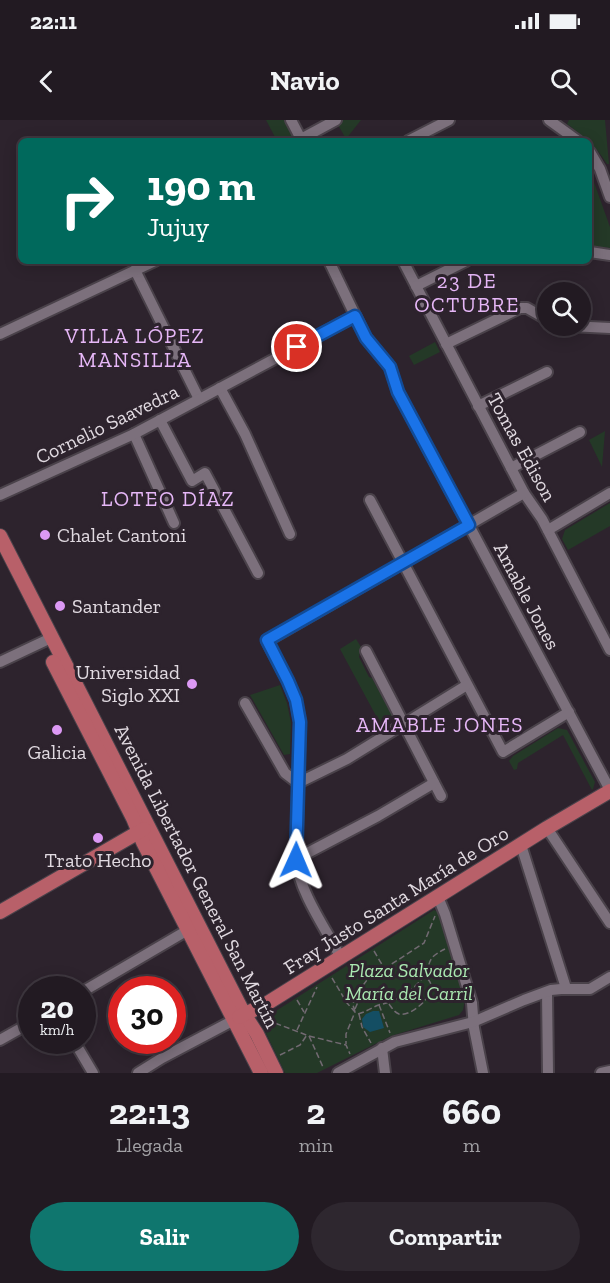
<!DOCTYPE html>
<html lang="es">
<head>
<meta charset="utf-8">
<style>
  body { margin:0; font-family:"Zilla Slab",serif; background:#2e272f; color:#f1f3f6; height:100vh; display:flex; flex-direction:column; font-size:22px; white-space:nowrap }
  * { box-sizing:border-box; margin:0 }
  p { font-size:20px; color:#a2a1a5 }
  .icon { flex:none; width:33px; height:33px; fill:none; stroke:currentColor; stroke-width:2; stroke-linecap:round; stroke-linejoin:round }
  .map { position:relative; height:953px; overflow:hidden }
  .panel { display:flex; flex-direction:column; background:#221a22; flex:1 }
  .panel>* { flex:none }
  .top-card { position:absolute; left:18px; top:18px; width:574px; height:126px; border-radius:9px; box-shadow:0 3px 15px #0003,0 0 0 2px #3f3840; background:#00695c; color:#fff; overflow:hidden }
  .fabs { position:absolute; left:537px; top:162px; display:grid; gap:12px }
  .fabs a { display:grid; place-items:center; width:54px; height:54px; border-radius:50%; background:#221a22; box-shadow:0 3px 15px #0003,0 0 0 2px #3f3840; font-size:30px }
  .speed { position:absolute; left:18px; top:856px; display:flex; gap:12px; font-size:30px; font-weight:700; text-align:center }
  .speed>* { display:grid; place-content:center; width:78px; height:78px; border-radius:50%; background:#221a22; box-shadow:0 3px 15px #0003,0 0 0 2px #3f3840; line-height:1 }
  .speed small { font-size:15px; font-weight:400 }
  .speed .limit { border:9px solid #d22; background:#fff; color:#111 }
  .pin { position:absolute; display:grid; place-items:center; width:51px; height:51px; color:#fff; margin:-26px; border:3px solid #fff; border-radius:50%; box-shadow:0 2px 6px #0007 }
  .me { position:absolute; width:66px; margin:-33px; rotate:1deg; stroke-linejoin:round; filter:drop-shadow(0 0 4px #0008) }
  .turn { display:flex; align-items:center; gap:21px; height:126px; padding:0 30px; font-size:27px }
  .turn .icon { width:78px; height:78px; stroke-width:2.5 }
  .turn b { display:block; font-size:42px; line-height:51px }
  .eta { display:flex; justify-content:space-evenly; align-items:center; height:102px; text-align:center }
  .eta b { font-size:36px; font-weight:800; line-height:42px }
  .button { display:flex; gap:12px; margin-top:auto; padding:12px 30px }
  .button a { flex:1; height:69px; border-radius:36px; background:#0f766e; color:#fff; font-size:24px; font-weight:800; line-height:69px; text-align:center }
  .button a+a { background:#2e272f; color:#f1f3f6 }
  .status { display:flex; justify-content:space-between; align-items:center; height:42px; padding:0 30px; background:#221a22; direction:ltr }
  .status svg { height:16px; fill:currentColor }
  header { display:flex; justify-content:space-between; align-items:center; height:78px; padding:0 30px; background:#221a22; font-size:27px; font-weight:800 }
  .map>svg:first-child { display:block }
  .green { fill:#243927 }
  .water { fill:#144e63 }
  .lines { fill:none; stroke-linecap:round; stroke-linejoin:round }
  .minor-casing { stroke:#4a424a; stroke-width:14 }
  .major-casing { stroke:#4a424a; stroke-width:16 }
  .path { stroke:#726a72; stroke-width:1.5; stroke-dasharray:6 3; stroke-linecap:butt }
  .minor { stroke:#7c707c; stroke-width:10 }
  .major { stroke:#b86069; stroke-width:14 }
  .route-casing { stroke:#114b97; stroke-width:15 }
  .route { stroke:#1a73e8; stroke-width:10 }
  .poi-dot { fill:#dc99f4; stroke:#2d232d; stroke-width:2 }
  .labels { text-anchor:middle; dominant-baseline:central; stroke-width:6; stroke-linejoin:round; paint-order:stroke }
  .street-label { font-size:20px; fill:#e1dae1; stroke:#2d232d }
  .poi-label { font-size:20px; fill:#e1dae1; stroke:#2d232d; text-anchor:start }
  .park-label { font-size:20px; font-style:italic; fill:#aae8b1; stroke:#2d232d }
  .neighbourhood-label { font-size:21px; letter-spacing:1.5px; fill:#e6b7f7; stroke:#2d232d }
</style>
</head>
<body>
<div class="status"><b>22:11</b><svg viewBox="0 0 49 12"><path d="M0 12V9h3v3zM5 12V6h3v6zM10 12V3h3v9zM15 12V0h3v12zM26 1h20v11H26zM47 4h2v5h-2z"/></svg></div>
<header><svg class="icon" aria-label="back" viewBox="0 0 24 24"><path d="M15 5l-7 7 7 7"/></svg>Navio<svg class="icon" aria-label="search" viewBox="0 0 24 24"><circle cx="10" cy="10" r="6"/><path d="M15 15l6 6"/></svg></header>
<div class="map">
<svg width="610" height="953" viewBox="0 0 610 953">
  <rect width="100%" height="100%" fill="#2d232d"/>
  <g class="green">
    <path d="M 266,0 L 284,0 L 295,21 L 277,21 Z"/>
    <path d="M 343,0 L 361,0 L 346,19 L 337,3 Z"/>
    <path d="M 569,0 L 605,0 L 609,44 L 607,44 C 594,24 586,18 567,4 Z"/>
    <path d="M 590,51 L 610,107 L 610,128 L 590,126 Z"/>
    <path d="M 435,222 L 440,232 L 414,245 L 409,236 Z"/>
    <path d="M 605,311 L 602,347 L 589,320 Z"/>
    <path d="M 610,383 L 610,406 L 568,430 L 562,419 L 565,410 Z"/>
    <path d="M 356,519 L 361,527 L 359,537 L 369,557 L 372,558 L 392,595 L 391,601 L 382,607 L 340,529 Z"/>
    <path d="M 280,565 L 287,583 L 291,603 L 290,634 L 284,635 L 250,575 Z"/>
    <path d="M 558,608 L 567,610 L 595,662 L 593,669 L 592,670 L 563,615 L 518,643 L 517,649 L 514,650 L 509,641 L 513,636 Z"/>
    <path d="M 434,790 L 440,793 L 465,880 L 463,890 L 459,895 L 391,916 L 317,953 L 285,953 L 264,909 C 263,904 264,900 268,896 Z"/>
  </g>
  <path class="water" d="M 373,891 L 379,891 L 384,908 L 370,912 L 363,907 L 362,899 L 366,894 Z"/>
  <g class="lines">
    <defs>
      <g id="minor">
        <path d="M 291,0 L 302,21"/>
        <path d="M 549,0 L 578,21"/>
        <path d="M 301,19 L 336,0"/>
        <path d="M 408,21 L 449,0"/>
        <path d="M 590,32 L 600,49 L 610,77"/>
        <path d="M 590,132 L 610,135"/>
        <path d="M 329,141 L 366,218 L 390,247 L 398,272 L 610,670"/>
        <path d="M 403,141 L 511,348 L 524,373 L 542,399 L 610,530"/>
        <path d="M 135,150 L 199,279"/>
        <path d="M 416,166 L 466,141"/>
        <path d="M 570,206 L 610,208"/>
        <path d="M 0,214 L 155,141"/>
        <path d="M 446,224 L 520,188 L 527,188 L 548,200"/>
        <path d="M 220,268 L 245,314 L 290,414"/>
        <path d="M 478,286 L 547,252"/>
        <path d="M 160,300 L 192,361 L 205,353 L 258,453"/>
        <path d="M 134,314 L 174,403"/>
        <path d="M 511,348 L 580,312"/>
        <path d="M 0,375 L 134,314 L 355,196"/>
        <path d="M 370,380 L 503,632 L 569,592"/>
        <path d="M 548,410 L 610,373"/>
        <path d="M 366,531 L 441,676"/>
        <path d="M 0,542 L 51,518"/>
        <path d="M 245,583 L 285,653 L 298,663 L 347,639 L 467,565"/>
        <path d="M 547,708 L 610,803"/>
        <path d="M 521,725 L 566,868"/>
        <path d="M 296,739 L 378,696 L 434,663"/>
        <path d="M 438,777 L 445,794 L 472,883 L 474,908 L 483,953"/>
        <path d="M 341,838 C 326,809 299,772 296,739 L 300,602 L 296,581 L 288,561 L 267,521 L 524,373"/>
        <path d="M 82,872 L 193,807"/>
        <path d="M 547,872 L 548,953"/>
        <path d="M 0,920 L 32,902"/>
        <path d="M 74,921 L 93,953"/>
        <path d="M 382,928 L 385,953"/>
        <path d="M 138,953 L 162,938 L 234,900"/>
        <path d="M 338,953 L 395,922 L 473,902 L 524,880 L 551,870 L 561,869 L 590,869 L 610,857"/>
        <path d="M 601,953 L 610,951"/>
      </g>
      <g id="major">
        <path d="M 0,416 L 244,894 L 257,914 L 276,953"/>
        <path d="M 53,542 L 133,698 L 143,722 L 261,953"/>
        <path d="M 0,792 L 144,709"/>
        <path d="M 239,897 L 266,884 L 547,708 L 610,671"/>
      </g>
    </defs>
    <use href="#minor" class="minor-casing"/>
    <use href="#major" class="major-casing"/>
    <g class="path">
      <path d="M 374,831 L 384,848"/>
      <path d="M 332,858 L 347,883 L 355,892 L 346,914 L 346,924"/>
      <path d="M 297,880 L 304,892"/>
      <path d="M 355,881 L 358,872 L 367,860 L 424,823 L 435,796"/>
      <path d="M 389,884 C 392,888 394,892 399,894 C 410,897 430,879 431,869 C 432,863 429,860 425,856"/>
      <path d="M 379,885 L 390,913"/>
      <path d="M 355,889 L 358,882 L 354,880 L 353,885 L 355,892"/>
      <path d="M 358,894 C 365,892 370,889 376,886 C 380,884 385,884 389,882 C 401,878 416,868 423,857 C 433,843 424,839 445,829"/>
      <path d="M 359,894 L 362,907 L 371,923"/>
      <path d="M 267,900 L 309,916 L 346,925 L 350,934"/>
      <path d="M 297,910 L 317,867"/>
      <path d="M 309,916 L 323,947"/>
      <path d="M 280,935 L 300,925 L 307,915"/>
    </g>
    <use href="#minor" class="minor"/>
    <use href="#major" class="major"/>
  </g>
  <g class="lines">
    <defs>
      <path id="route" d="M 296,740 L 300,602 L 296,580 L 288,561 L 267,520 L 469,405 L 398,272 L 390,247 L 366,218 L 355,196 L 297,227"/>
    </defs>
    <use href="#route" class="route-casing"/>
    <use href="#route" class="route"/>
  </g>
  <g class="poi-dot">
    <circle cx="45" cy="415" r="6"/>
    <circle cx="60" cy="486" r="6"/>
    <circle cx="192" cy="564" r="6"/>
    <circle cx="57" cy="610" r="6"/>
    <circle cx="98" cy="718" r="6"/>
  </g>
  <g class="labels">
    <g class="street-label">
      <text transform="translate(107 304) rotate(-26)">Cornelio Saavedra</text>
      <text transform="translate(522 327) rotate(61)">Tomas Edison</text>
      <text transform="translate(527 476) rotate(62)">Amable Jones</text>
      <text transform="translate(197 756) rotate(63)">Avenida Libertador General San Martín</text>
      <text transform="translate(396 780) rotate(-32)">Fray Justo Santa María de Oro</text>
    </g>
    <g class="poi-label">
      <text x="57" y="415">Chalet Cantoni</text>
      <text x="72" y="486">Santander</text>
      <text x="180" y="552" text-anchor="end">Universidad<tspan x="180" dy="23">Siglo XXI</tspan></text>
      <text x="57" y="632" text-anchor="middle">Galicia</text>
      <text x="98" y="740" text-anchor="middle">Trato Hecho</text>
    </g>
    <g class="park-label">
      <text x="409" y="850">Plaza Salvador<tspan x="409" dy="23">María del Carril</tspan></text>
    </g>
    <g class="neighbourhood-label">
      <text x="467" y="160">23 DE<tspan x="467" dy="24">OCTUBRE</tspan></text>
      <text x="135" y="215">VILLA LÓPEZ<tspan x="135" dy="24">MANSILLA</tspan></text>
      <text x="168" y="378">LOTEO DÍAZ</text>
      <text x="440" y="604">AMABLE JONES</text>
    </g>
  </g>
</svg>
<div class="fabs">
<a><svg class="icon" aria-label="search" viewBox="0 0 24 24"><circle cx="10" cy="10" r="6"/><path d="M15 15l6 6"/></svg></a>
</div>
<div class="speed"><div>20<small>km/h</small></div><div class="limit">30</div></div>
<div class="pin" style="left:297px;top:227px;background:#d93025"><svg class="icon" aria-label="arrive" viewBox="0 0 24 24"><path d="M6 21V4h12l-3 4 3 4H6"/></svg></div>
<svg class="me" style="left:296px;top:740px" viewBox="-20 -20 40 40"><path d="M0-17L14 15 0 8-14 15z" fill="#1a73e8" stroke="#fff" stroke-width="4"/></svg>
<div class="top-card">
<div class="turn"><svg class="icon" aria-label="right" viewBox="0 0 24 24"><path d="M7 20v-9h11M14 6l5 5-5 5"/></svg><div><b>190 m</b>Jujuy</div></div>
</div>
</div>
<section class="panel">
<div class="eta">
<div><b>22:13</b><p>Llegada</p></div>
<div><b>2</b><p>min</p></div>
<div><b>660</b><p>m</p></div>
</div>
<div class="button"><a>Salir</a><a>Compartir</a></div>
</section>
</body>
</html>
